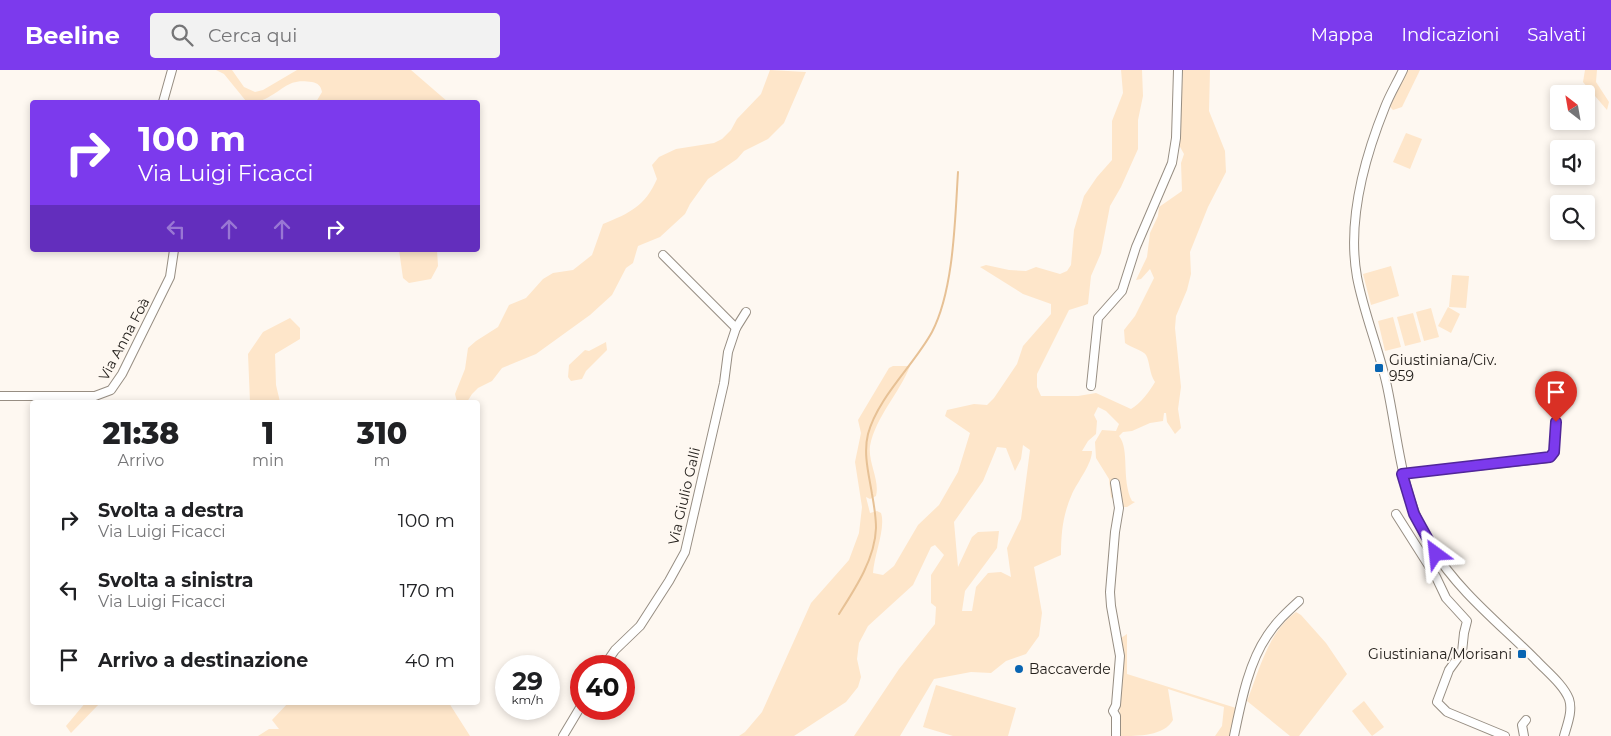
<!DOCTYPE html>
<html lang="it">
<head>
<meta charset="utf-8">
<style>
  body { margin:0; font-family:Montserrat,sans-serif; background:#f2f2f2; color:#202124; height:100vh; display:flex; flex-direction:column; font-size:19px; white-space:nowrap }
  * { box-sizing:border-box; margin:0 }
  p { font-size:16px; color:#757577 }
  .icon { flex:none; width:28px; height:28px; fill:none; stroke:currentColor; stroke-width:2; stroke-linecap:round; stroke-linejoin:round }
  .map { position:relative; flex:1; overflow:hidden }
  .panel { position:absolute; left:30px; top:330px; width:450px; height:305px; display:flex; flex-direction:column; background:#fff; border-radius:5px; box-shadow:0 2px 8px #0003 }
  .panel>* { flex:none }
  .banner { position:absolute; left:30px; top:30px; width:450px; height:152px; border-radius:5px; box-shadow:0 2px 8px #0003; background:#7c3aed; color:#fff; overflow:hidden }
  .needle { width:32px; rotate:329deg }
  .buttons { position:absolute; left:1550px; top:15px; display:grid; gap:10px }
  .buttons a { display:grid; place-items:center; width:45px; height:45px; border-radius:5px; background:#fff; box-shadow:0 2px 8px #0003; font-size:25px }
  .speed { position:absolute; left:495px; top:585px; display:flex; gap:10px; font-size:25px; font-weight:700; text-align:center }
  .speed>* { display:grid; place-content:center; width:65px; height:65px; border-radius:50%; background:#fff; box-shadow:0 2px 8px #0003; line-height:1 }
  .speed small { font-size:12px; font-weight:400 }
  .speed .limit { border:8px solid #d22; background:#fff; color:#111 }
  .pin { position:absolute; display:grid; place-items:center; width:42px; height:42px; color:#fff; margin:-51px -21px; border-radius:50% 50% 50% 0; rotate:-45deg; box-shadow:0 0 5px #0007 }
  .pin .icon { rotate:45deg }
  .me { position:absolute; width:55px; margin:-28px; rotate:330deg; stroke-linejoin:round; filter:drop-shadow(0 0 4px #0008) }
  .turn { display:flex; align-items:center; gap:18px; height:105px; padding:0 25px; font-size:22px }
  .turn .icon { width:65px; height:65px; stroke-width:2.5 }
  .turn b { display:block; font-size:35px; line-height:42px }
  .lanes { display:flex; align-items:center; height:48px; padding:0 25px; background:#0003; justify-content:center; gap:25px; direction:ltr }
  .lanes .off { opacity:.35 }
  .eta { display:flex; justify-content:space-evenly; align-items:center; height:85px; text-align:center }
  .eta b { font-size:30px; font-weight:800; line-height:35px }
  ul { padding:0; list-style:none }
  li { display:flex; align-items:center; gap:15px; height:70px; padding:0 25px }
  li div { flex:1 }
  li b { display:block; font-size:19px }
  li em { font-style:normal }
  header { display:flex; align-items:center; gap:30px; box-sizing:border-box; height:70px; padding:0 25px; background:#7c3aed; color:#fff }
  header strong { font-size:24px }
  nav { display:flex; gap:28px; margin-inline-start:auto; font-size:18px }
  .search { width:350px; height:45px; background:#f2f2f2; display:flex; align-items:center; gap:12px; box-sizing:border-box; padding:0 18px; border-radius:5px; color:#757577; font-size:19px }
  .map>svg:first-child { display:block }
  .green { fill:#fee6ca; fill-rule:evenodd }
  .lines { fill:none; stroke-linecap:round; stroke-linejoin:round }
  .stream { stroke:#e7c195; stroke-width:2 }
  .minor-casing { stroke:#978e83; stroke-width:10 }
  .minor { stroke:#fff; stroke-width:8 }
  .route-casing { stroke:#51269a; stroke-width:12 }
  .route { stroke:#7c3aed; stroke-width:9 }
  .poi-dot { fill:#0965b2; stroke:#fef8f1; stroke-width:2 }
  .labels { text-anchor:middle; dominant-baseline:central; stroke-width:4; stroke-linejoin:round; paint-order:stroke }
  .street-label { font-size:14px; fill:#24201c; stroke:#fef8f1 }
  .poi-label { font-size:14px; fill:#24201c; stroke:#fef8f1; text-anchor:start }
</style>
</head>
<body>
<header>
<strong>Beeline</strong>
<div class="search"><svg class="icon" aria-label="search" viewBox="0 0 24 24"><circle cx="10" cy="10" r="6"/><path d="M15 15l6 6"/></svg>Cerca qui</div>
<nav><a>Mappa</a><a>Indicazioni</a><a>Salvati</a></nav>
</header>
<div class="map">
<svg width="1611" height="666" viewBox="0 0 1611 666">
  <rect width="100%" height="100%" fill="#fef8f1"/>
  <g class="green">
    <path d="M 216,0 L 232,0 L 244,17 L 255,22 L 263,20 L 297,0 L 411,0 L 448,32 L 316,32 L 322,22 C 321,16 318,13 312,12 C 288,8 285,19 265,29 C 258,32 253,32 246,31 L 224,4 Z"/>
    <path d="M 770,0 L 806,2 L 784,53 L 768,69 L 744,81 L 737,89 L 708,109 L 690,134 L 685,144 L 660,167 L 638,176 L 633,193 L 626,198 L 612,225 L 590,245 L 536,284 L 502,298 L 492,311 L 478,318 L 472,324 L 467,332 L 457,332 L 455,324 L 465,299 L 468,278 L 476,271 L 498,257 L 509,235 L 526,228 L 543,209 L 553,203 L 573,200 L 592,185 L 603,154 C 630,143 645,136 657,109 L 652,95 L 659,87 L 676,79 L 714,73 L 722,69 L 731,60 L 737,49 L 761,24 Z"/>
    <path d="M 1121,0 L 1142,0 L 1143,26 L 1138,50 L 1138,79 L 1121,117 L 1110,136 L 1101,183 L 1091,206 L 1088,234 L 1069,240 L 1037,304 L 1037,317 L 1041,326 L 1078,326 L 1096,323 L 1131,339 C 1140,334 1150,321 1155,312 C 1149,303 1150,292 1146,285 C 1144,281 1130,277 1125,273 L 1124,260 L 1135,246 L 1154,208 L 1150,199 L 1141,209 L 1136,210 L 1147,187 L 1150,163 L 1158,146 L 1159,137 L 1182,121 L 1181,93 L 1184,84 L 1179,75 L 1183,0 L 1210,0 L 1209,41 L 1225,81 L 1226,102 L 1208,137 L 1190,182 L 1191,204 L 1187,220 L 1176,246 L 1175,258 L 1181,317 L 1178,339 L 1181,358 L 1175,364 L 1167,352 L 1166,343 L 1164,343 L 1163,351 L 1150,353 L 1132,361 L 1123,362 L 1119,366 C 1130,379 1121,410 1132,431 L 1135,432 L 1127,437 L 1122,437 L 1111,427 L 1109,409 L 1096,388 L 1095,372 L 1102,360 L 1116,361 L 1119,354 L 1106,341 L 1098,337 L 1094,345 L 1097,351 L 1096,364 L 1088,371 L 1082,381 L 1092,381 C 1092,394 1078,411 1072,424 C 1063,444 1061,463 1061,485 L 1034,497 L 1042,543 L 1039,566 L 1026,584 L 1006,591 L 991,603 L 971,602 L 934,609 L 900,666 L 854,666 L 899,599 L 935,554 L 936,537 L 931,533 L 931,505 L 944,485 L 935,475 L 931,477 L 913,515 L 868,556 L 859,573 L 857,589 L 861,607 L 858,617 L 846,632 L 794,666 L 739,666 L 745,662 L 762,642 L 811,533 L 849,490 L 859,463 L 862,437 L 855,392 L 861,363 L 858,350 L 889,298 L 893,296 L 910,296 C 899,324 876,346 870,376 C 868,393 880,410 876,426 L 870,429 L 866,427 L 870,443 L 877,441 L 881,443 C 886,458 874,485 873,503 L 883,505 L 894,496 L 918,455 L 939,435 L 958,402 L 970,363 L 945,346 L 947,340 L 974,334 L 987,335 L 994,328 L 1017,294 L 1023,276 L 1051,244 L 1051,234 L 1023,224 L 980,197 L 986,195 L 1009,200 L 1026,201 L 1036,197 L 1060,204 L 1067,201 L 1071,195 L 1074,160 L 1084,126 L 1097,107 L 1112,90 L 1112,51 L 1123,23 ZM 1023,375 L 1030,380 L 1021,449 L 1007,478 L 1011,507 L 1001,502 L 988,503 L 976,517 L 972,541 L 962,541 L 965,521 L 997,478 L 999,461 L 978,462 L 972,467 L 958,497 L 954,452 L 983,411 L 997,377 L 1006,378 L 1015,401 L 1021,389 Z"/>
    <path d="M 1407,0 L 1420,0 L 1402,37 L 1393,40 L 1390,37 Z"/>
    <path d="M 1585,0 L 1597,0 L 1596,12 L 1609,32 L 1607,40 L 1583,12 Z"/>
    <path d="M 1406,63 L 1422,69 L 1410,99 L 1393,92 Z"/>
    <path d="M 399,180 L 437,180 L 438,196 L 431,209 L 409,213 L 403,208 Z"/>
    <path d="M 1391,196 L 1399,226 L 1371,235 L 1363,204 Z"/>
    <path d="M 1452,205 L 1469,206 L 1466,238 L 1449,237 Z"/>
    <path d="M 1448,237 L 1460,244 L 1451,263 L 1438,256 Z"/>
    <path d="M 1431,238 L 1439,267 L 1424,271 L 1416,242 Z"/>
    <path d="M 1413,243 L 1421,272 L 1405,276 L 1397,247 Z"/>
    <path d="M 1393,247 L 1401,277 L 1385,281 L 1378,251 Z"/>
    <path d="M 290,248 L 300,258 L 300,269 L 275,284 L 276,315 L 280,332 L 250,332 L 248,284 L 263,262 Z"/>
    <path d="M 606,272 L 607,280 L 586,301 L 582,309 L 571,311 L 568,307 L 569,295 L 585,280 L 589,281 Z"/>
    <path d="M 1296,542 L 1301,545 L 1326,573 L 1347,604 L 1299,666 L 1290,666 L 1247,631 C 1259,601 1268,562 1296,542 Z"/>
    <path d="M 1127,564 L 1127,604 L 1236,638 L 1230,666 L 1215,666 L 1222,656 L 1224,637 L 1168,619 L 1173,650 C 1164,666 1139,666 1120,666 C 1118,633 1123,601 1121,568 Z"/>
    <path d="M 936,615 L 1016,638 L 1008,666 L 953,666 L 923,657 Z"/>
    <path d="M 1364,631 L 1384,657 L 1372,666 L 1352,641 Z"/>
    <path d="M 86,632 L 100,633 L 71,663 L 66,656 Z"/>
    <path d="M 289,632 L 449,633 L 470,666 L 258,666 L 269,659 L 279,659 L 272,650 Z"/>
  </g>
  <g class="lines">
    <path class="stream" d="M 839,544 C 855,519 875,489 876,458 C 876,447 874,435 872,424 C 869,405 863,384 868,364 C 878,327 914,295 932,262 C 954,220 955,149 958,102"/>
    <defs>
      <g id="minor">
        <path d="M 1403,0 C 1397,13 1390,24 1385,37 C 1364,89 1347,151 1357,207 C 1364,244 1379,279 1387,316 C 1399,372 1401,428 1432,478 C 1458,521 1500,554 1535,589 C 1546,601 1563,614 1569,629 C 1573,641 1567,655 1564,666"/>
        <path d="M 163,32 L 172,0"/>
        <path d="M 663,185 L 736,258"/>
        <path d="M 1091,316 L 1098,248 L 1122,221 L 1136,177 L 1172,93 L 1176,68 L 1178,0"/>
        <path d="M 0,326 L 95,326 L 111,320 L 122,304 L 170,207 L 174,180"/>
        <path d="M 1402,404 L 1548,388 L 1552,386 L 1555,382 L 1555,352"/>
        <path d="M 1115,413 L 1119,438 L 1115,462 L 1110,522 L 1111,536 L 1120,586 L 1116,635 L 1113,641 L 1116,646 L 1116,666"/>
        <path d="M 1396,444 L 1436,507 L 1446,528 L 1467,551 L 1464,563 L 1462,582 L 1449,600 L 1437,632 L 1447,642 L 1505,666"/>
        <path d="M 604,596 L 615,580 L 640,556 L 669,511 L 685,482 L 724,313 L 728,282 L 736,258 L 746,242"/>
        <path d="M 563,666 L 581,636"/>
        <path d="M 1234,666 C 1241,633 1248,594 1267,566 C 1276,552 1287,542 1299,531"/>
        <path d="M 1524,666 L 1522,655 L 1526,650"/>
      </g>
    </defs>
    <use href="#minor" class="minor-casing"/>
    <use href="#minor" class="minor"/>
  </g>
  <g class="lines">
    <defs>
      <path id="route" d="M 1436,484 L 1414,444 L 1402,404 L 1550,387 L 1554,382 L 1556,352"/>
    </defs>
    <use href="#route" class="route-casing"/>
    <use href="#route" class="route"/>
  </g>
  <g class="poi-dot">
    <rect x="1374" y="293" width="10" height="10" rx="2.5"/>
    <rect x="1517" y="579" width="10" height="10" rx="2.5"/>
    <circle cx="1019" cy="599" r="5"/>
  </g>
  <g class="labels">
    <g class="street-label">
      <text transform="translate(124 269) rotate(-62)">Via Anna Foà</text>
      <text transform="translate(684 426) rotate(-77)">Via Giulio Galli</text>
    </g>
    <g class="poi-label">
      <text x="1389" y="290">Giustiniana/Civ.<tspan x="1389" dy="16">959</tspan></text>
      <text x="1512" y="584" text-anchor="end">Giustiniana/Morisani</text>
      <text x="1029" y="599">Baccaverde</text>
    </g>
  </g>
</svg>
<div class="buttons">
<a><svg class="needle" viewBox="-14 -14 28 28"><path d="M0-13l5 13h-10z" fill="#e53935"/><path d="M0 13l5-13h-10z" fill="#757577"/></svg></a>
<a><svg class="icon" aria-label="sound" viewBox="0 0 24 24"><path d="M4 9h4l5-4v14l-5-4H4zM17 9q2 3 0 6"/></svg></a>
<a><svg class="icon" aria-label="search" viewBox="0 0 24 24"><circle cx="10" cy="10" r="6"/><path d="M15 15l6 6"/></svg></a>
</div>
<div class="speed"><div>29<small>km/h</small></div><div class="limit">40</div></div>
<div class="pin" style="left:1556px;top:352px;background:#d93025"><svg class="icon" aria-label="arrive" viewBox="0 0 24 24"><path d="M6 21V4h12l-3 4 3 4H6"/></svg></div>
<svg class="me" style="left:1436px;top:484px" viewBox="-20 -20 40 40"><path d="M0-17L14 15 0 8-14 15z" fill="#7c3aed" stroke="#fff" stroke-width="4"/></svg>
<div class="banner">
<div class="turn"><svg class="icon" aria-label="right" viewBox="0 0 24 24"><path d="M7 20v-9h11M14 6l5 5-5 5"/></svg><div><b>100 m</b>Via Luigi Ficacci</div></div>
<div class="lanes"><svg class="icon off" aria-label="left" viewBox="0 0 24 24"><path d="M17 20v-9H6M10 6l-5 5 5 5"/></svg><svg class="icon off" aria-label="ahead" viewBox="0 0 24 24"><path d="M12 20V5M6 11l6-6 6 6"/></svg><svg class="icon off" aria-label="ahead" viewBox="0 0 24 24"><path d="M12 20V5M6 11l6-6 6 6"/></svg><svg class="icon" aria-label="right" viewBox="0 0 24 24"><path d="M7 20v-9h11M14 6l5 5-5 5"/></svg></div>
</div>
<section class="panel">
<div class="eta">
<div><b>21:38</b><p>Arrivo</p></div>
<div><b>1</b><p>min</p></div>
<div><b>310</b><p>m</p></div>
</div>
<ul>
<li><svg class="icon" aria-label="right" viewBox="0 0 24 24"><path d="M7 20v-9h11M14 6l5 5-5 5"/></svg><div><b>Svolta a destra</b><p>Via Luigi Ficacci</p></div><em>100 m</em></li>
<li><svg class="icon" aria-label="left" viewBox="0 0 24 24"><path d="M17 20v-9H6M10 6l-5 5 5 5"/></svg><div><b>Svolta a sinistra</b><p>Via Luigi Ficacci</p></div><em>170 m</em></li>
<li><svg class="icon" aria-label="arrive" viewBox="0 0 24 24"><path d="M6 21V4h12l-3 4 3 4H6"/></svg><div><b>Arrivo a destinazione</b></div><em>40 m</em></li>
</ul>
</section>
</div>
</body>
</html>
